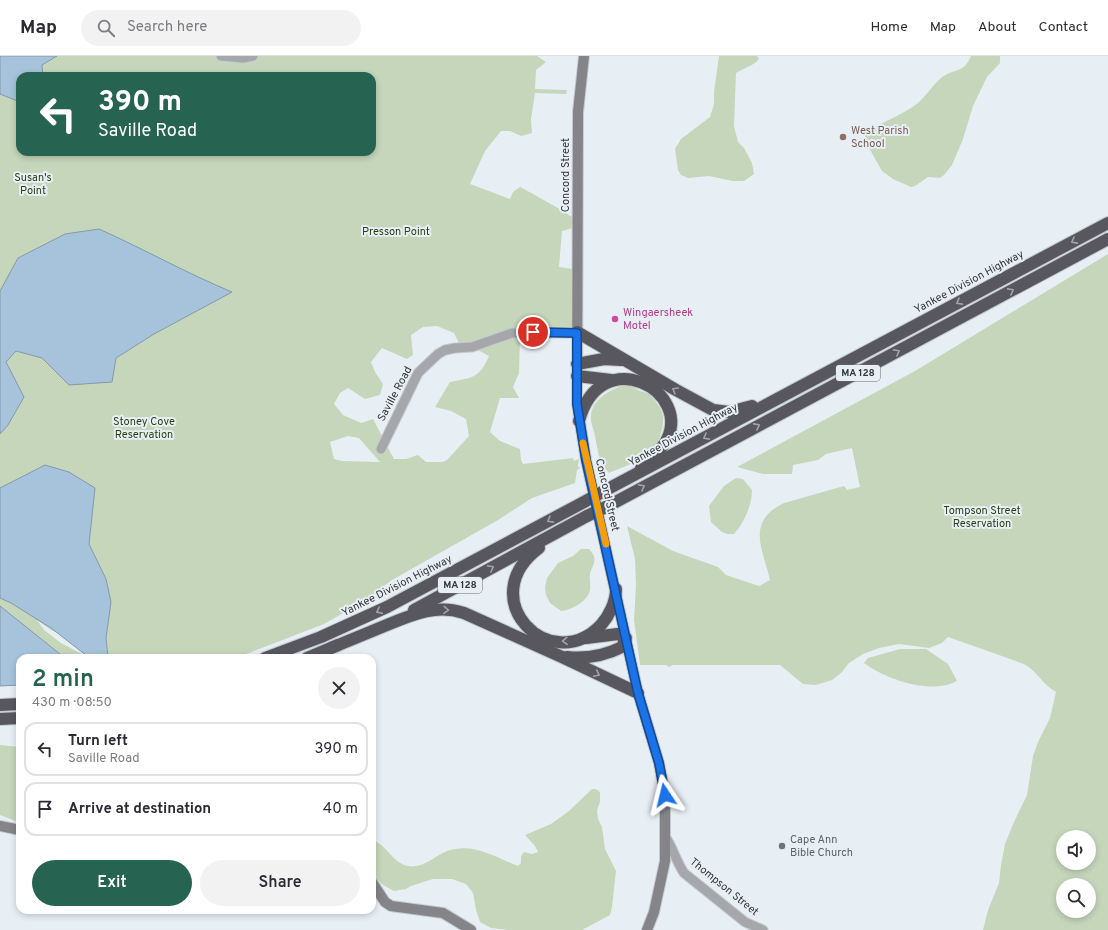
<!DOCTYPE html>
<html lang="en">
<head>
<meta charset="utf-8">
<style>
  body { margin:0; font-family:Overpass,sans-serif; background:#f2f2f3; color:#2b2b33; height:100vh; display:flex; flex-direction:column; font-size:15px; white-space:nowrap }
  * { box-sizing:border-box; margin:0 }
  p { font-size:13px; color:#7c7c81 }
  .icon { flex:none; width:22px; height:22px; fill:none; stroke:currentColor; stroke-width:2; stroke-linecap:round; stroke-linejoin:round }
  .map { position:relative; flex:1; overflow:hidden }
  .details { position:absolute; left:16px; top:598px; width:360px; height:260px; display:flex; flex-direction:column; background:#fff; border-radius:12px; box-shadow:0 2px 6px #0003 }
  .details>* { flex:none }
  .guide { position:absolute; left:16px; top:16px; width:360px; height:84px; border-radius:12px; box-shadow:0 2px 6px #0003; background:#266451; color:#fff; overflow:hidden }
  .fabs { position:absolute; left:1056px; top:774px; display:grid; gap:8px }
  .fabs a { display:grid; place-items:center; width:40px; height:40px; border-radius:50%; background:#fff; box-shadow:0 2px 6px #0003; font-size:20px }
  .pin { position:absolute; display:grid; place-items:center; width:34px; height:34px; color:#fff; margin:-17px; border:2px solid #fff; border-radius:50%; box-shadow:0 1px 4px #0007 }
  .me { position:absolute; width:44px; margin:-22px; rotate:350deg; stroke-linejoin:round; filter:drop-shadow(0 0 3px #0008) }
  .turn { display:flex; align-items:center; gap:14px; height:84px; padding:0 16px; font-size:18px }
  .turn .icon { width:52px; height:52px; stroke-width:2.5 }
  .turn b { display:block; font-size:28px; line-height:34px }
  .round { display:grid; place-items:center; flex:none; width:42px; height:42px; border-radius:21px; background:#f2f2f3 }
  .summary { display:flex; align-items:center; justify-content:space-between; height:68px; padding:0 16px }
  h1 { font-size:24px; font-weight:600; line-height:30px; color:#266451 }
  .primary-button { display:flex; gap:8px; margin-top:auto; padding:8px 16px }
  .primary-button a { flex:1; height:46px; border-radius:24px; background:#266451; color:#fff; font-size:16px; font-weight:600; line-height:46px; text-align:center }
  .primary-button a+a { background:#f2f2f3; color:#2b2b33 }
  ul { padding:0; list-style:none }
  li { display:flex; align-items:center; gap:12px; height:54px; margin:0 8px 6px; padding:0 8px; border:2px solid #e1e1e2; border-radius:12px }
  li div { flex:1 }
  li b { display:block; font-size:15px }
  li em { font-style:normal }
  header { display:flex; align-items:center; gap:24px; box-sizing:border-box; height:56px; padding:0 20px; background:#fff; border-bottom:1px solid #e1e1e2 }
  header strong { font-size:19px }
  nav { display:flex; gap:22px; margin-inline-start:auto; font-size:14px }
  .search { width:280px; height:36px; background:#f2f2f3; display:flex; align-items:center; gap:10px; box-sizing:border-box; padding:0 14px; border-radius:22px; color:#7c7c81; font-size:15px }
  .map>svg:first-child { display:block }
  .green { fill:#c5d6bb; fill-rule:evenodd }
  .water { fill:#a6c3db; stroke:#8499ab }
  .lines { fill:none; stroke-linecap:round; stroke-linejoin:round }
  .street-casing { stroke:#c4cacf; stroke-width:11 }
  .secondary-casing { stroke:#c4cacf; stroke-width:12 }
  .highway-casing { stroke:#c4cacf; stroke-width:14 }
  .street { stroke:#a6a7aa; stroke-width:9 }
  .secondary { stroke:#848489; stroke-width:10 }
  .highway { stroke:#57575d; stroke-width:12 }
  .highway-bridge-casing { stroke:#c4cacf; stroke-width:14; stroke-linecap:butt }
  .highway-bridge { stroke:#57575d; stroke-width:12 }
  .oneway { stroke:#a0a3a8 }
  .route-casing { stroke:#114b97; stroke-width:10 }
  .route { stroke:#1a73e8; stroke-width:7 }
  .slow { stroke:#f59e0b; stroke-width:7 }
  .education-dot { fill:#8d6e63; stroke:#e8eff4; stroke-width:1.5 }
  .hotel-dot { fill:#d1479c; stroke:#e8eff4; stroke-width:1.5 }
  .worship-dot { fill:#6b7280; stroke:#e8eff4; stroke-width:1.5 }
  .labels { text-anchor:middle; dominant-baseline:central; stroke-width:4; stroke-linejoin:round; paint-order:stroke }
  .shield { fill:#e8eff4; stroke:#6b6f72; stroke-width:1 }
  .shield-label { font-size:10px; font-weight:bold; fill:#35383a }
  .education-label { font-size:11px; fill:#785e54; stroke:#e8eff4; text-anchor:start }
  .street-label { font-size:11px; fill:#35383a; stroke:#e8eff4 }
  .park-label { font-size:11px; fill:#2a4215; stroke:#e8eff4 }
  .hotel-label { font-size:11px; fill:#b23c85; stroke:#e8eff4; text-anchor:start }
  .worship-label { font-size:11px; fill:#5b616d; stroke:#e8eff4; text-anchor:start }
</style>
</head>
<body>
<header>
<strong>Map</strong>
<div class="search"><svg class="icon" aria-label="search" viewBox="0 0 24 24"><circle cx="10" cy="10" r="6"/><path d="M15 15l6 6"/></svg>Search here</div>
<nav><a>Home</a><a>Map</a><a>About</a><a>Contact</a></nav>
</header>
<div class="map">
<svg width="1108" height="874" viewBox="0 0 1108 874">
  <rect width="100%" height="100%" fill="#e8eff4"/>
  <g class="green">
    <path d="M 0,0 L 537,0 L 546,6 L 536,14 L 535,33 L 567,34 L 566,38 L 535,37 L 531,63 L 532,77 L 521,80 L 510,75 L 501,75 L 485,95 L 470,128 L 510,143 L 513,136 L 520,131 C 538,141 556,150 572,161 L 573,172 L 562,175 L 559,211 L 572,213 L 572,216 L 574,217 L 572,272 L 569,276 L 520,281 L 519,317 L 513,331 L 519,342 L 500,342 L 490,376 L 500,385 L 520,393 L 521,404 L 523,408 L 573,402 L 574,405 L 579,403 L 578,410 L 580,412 L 577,414 L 575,427 L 532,442 L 498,464 L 392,524 L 361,547 L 324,568 L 249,597 L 232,602 L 103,602 L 101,597 L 51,574 L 37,564 L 44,574 L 61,587 L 82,598 L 85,602 L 20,602 L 0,621 ZM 20,20 L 372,20 L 372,96 L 20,96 ZM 437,270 L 454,277 L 460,289 L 472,291 L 489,300 C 479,323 473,321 450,326 L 435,351 L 451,355 L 466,363 L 469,380 L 447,404 L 443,406 L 426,406 L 418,399 L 406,403 L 394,403 L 373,363 L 361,367 L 343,359 L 334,348 L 340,337 L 348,332 L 365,343 L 380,339 L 383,328 L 375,316 L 371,306 L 382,292 L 407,303 L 413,299 L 411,279 L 423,271 ZM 348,380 L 359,382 L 380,406 L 342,405 L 334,403 L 330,386 Z"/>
    <path d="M 719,0 L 757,0 L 759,3 C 753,10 744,12 736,17 L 734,70 L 738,86 L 744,92 L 752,107 L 754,118 L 744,125 L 733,125 L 709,120 L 688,122 L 681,119 L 678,114 L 675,93 L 681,83 L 710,61 L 714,48 L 714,36 Z"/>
    <path d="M 971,0 L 1000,0 L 1000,7 L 987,21 L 973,50 L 963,83 L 952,109 L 944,119 L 940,122 L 928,121 L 915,130 L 911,131 L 893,123 L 882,115 L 864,83 L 867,76 C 883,65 903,59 918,47 C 926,40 932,30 941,22 C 953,12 964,18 971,0 Z"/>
    <path d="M 1108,198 L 1108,874 L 983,874 L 988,854 L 999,827 L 1001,809 L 1005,788 L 1014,766 L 1027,739 L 1033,700 L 1038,686 L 1050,662 L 1056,636 C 1043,629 1037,615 1024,608 L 948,581 L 942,587 L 929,592 L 899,588 L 879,592 L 863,598 L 849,607 L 841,617 L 832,624 L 816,629 L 803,628 L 780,609 L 672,609 L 670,611 L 665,609 L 640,609 L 634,564 L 636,529 L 635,503 L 627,470 L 673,495 L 718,511 L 726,519 L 759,530 L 770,524 C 763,493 745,466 784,447 L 844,430 L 847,434 L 860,431 L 852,392 L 826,398 L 818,404 L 793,409 L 792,418 L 763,418 L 737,411 L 915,315 ZM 1063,781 L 1089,781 L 1089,807 L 1063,807 ZM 1063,829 L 1089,829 L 1089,855 L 1063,855 Z"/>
    <path d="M 628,328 L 640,335 L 650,338 C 653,343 660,350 662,356 C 664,362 663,371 661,377 C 655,402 630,408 609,417 C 598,406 598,394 595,380 C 594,375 592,370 591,364 C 589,344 612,332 628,328 Z"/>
    <path d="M 736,422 L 743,423 L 752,434 C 752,449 744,467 734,478 L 727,478 L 722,476 L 711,466 L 709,450 L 724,430 Z"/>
    <path d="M 581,493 L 589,493 C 599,504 593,507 590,518 C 589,523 591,529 590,534 C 588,545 572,554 561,555 L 550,547 L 546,539 L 545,531 L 547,522 L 558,507 L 573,500 Z"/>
    <path d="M 900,593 L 926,593 L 948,608 L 957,625 C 931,639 887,624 864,607 L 868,602 Z"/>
    <path d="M 0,689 L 20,691 L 20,767 L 0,759 Z"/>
    <path d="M 592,733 L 596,733 L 600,736 L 600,746 L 597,754 L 598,763 L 602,771 L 605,793 L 616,815 L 612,851 L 610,859 L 582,874 L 509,874 L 491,872 L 480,866 L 476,854 L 473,837 L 466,828 L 452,823 L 433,823 L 411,830 L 406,833 L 394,835 L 383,829 L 372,818 L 372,784 C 387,788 392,807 408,810 C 422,813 435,800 447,795 C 473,786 495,801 518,810 L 521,807 L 521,800 L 524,796 L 532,798 L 538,796 L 535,790 L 525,779 L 551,768 L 569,755 Z"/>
  </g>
  <g class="water">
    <path d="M 0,0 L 57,0 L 42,9 L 43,20 L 20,20 L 20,46 L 0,38 Z"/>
    <path d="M 99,173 C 144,193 186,217 232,236 L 154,278 L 116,302 L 112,326 L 69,329 L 42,302 L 16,295 L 6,306 L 24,341 L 8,369 L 0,378 L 0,235 L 18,202 L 65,178 Z"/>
    <path d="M 45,409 L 69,416 L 95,432 L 89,488 L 106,523 L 111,546 L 106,582 L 108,602 L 87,600 L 51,572 L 11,547 L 0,542 L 0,432 Z"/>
    <path d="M 0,550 L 65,602 L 20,602 L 20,629 L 0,630 Z"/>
  </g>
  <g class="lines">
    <defs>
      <g id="street">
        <path d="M 221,0 L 243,2 L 253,0"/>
        <path d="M 381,393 L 418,317 L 438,298 L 445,294 L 455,292 L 472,291 L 512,277 L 577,277"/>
        <path d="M 665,780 C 673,792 676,805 684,817 L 745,866 L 763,874"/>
      </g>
      <g id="secondary">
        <path d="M 584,0 L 578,56 L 577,347 L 586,404 L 638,637 L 659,707 L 665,739 L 665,805 L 654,856 L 647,874"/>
        <path d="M 0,770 L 20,774"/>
        <path d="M 372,826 L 385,846 L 391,850 L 443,857 L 471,874"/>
      </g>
      <g id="highway">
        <path d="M 577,276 L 676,334 L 713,354 L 729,356 L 752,350"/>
        <path d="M 577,308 L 604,303 L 621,304"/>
        <path d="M 577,320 L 611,324"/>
        <path d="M 579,365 C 600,285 696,335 665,387 C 659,396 649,403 641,410"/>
        <path d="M 604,435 L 1108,167"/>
        <path d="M 608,450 L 1108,183"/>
        <path d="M 539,492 C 472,542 550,622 601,569 C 609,560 616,546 616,533"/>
        <path d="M 414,554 L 587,460"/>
        <path d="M 331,592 C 348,585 365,578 382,571 C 409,560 435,547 464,557 L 562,601 L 638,637"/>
        <path d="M 567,601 C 586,603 604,600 622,591 L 626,582 L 618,578 L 586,582"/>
        <path d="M 265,602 L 321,581 L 387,551 L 584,446"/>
        <path d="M 307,602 L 338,589"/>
        <path d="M 0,649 L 20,648"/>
        <path d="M 0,663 L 20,662"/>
      </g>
    </defs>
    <use href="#street" class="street-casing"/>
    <use href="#secondary" class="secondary-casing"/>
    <use href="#highway" class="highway-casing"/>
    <use href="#street" class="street"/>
    <use href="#secondary" class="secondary"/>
    <use href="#highway" class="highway"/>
    <defs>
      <g id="highway-bridge">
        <path d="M 584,446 L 604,435"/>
        <path d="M 587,460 L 608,450"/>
      </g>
    </defs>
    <use href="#highway-bridge" class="highway-bridge-casing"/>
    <use href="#highway-bridge" class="highway-bridge"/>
  </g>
  <defs><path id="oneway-chevron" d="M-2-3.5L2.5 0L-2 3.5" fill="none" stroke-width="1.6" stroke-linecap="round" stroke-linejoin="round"/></defs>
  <g class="oneway">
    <use href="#oneway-chevron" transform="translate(1074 185) rotate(152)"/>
    <use href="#oneway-chevron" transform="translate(1011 235) rotate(-28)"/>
    <use href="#oneway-chevron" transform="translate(959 246) rotate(152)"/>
    <use href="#oneway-chevron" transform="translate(897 296) rotate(-28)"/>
    <use href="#oneway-chevron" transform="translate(675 334) rotate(-150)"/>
    <use href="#oneway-chevron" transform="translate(757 370) rotate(-28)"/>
    <use href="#oneway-chevron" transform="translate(706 381) rotate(152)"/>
    <use href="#oneway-chevron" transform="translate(642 431) rotate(-28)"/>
    <use href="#oneway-chevron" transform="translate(550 464) rotate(151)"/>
    <use href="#oneway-chevron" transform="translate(491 512) rotate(-28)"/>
    <use href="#oneway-chevron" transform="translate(446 554) rotate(4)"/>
    <use href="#oneway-chevron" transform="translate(379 555) rotate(154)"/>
    <use href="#oneway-chevron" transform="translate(565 585) rotate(177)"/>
    <use href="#oneway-chevron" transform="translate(597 618) rotate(25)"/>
  </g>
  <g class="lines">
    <defs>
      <path id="route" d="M 533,276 L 577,277 L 577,348 L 586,404 L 638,637 L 659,707 L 665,739"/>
    </defs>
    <use href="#route" class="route-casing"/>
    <use href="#route" class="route"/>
    <path class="slow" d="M 583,387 L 606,488"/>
  </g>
  <circle class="education-dot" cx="843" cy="81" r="4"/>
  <circle class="hotel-dot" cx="615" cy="263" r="4"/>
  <circle class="worship-dot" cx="782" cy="790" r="4"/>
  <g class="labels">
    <g class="shield">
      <rect x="836" y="309" width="44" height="16" rx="3"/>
      <rect x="438" y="521" width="44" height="16" rx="3"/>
    </g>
    <g class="shield-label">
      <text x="858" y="317">MA 128</text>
      <text x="460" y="529">MA 128</text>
    </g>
    <g class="education-label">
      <text x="851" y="75">West Parish<tspan x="851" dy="13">School</tspan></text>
    </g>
    <g class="street-label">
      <text transform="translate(566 119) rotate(-90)">Concord Street</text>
      <text transform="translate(969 226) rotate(-28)">Yankee Division Highway</text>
      <text transform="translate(395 338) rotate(-62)">Saville Road</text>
      <text transform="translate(683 379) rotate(-28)">Yankee Division Highway</text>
      <text transform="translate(607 439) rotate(77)">Concord Street</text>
      <text transform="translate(397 530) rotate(-27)">Yankee Division Highway</text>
      <text transform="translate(724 831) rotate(39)">Thompson Street</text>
    </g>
    <g class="park-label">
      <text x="33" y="122">Susan's<tspan x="33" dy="13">Point</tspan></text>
      <text x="396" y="176">Presson Point</text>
      <text x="144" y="366">Stoney Cove<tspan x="144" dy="13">Reservation</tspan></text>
      <text x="982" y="455">Tompson Street<tspan x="982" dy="13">Reservation</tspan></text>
    </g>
    <g class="hotel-label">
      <text x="623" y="257">Wingaersheek<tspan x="623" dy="13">Motel</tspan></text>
    </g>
    <g class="worship-label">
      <text x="790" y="784">Cape Ann<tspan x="790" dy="13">Bible Church</tspan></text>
    </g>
  </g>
</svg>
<div class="fabs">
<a><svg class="icon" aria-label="sound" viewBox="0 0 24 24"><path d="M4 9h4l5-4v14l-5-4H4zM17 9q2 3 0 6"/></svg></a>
<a><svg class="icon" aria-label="search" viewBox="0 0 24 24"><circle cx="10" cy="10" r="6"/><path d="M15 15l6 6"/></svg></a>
</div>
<div class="pin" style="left:533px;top:276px;background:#d93025"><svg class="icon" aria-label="arrive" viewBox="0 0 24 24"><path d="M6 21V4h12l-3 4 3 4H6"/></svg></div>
<svg class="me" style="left:665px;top:739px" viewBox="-20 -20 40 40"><path d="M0-17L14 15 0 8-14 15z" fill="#1a73e8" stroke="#fff" stroke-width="4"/></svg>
<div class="guide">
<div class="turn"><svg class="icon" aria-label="left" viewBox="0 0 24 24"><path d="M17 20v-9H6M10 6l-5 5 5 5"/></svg><div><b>390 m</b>Saville Road</div></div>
</div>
<section class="details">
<div class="summary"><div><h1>2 min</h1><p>430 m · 08:50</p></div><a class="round"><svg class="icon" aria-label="close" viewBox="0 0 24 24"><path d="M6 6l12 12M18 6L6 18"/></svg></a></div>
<ul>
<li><svg class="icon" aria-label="left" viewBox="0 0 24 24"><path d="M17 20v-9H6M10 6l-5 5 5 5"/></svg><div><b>Turn left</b><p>Saville Road</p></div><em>390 m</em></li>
<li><svg class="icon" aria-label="arrive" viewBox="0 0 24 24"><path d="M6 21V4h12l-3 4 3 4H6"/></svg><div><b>Arrive at destination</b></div><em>40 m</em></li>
</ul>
<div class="primary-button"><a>Exit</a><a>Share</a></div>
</section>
</div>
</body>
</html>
